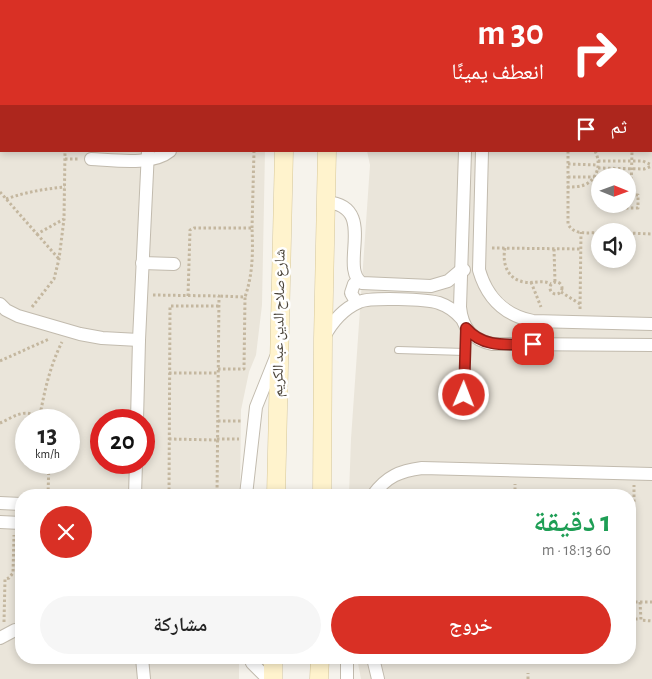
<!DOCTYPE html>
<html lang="ar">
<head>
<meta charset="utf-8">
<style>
  body { margin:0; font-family:"Alegreya Sans","Noto Naskh Arabic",sans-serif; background:#f6f6f6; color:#222; direction:rtl; height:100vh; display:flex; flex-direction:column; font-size:19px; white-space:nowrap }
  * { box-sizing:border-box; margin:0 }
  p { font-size:16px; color:#767676 }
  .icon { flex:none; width:28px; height:28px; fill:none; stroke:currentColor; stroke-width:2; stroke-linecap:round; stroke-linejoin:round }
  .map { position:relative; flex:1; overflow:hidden; direction:ltr }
  .panel { position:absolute; left:15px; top:489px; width:621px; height:175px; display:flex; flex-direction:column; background:#fff; border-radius:20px; box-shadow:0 2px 8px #0003; direction:rtl }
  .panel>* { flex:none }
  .banner { position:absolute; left:0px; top:0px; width:652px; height:152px; box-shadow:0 2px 8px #0003; direction:rtl; background:#d93025; color:#fff; overflow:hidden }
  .needle { width:32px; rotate:91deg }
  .tools { position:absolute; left:591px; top:168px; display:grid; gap:10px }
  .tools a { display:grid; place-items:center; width:45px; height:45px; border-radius:50%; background:#fff; box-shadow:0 2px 8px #0003; font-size:25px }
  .speed { position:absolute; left:15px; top:409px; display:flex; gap:10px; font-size:25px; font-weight:700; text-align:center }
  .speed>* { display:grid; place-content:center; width:65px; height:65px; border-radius:50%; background:#fff; box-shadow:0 2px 8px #0003; line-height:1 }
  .speed small { font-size:12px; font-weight:400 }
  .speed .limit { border:8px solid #d22; background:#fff; color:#111 }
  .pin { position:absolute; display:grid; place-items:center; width:42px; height:42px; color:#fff; margin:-21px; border-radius:10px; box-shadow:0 2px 8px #0006 }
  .me { position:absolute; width:55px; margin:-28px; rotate:1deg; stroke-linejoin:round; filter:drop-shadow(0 0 4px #0008) }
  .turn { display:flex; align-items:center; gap:18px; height:105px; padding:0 25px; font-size:22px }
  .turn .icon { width:65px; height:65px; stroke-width:2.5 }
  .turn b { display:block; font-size:35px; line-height:42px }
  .then { display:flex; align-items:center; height:48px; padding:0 25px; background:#0003; gap:10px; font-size:19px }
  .round { display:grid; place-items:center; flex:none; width:52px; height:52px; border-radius:26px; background:#f6f6f6 }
  .summary { display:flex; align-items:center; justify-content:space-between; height:85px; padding:0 25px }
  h1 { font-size:30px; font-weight:600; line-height:38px; color:#1e9e55 }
  .action { display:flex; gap:10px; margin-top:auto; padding:10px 25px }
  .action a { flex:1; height:58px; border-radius:30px; background:#d93025; color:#fff; font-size:20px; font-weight:600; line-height:58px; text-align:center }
  .action a+a { background:#f6f6f6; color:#222 }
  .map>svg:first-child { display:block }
  .residential { fill:#eae5da; fill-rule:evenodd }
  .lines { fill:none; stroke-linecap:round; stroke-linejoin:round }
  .lane-casing { stroke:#c2bbae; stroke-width:8 }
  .street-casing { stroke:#c2bbae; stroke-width:14 }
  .secondary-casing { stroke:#d6c79b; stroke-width:19 }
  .path { stroke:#c4b79f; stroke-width:3; stroke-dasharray:2.5 2.5; stroke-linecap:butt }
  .lane { stroke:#fff; stroke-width:6 }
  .street { stroke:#fff; stroke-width:12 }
  .secondary { stroke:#fff3cd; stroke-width:18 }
  .route-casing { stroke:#8d1f18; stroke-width:12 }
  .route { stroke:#d93025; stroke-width:9 }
  .labels { text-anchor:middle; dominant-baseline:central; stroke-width:5; stroke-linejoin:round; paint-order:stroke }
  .street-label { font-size:15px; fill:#4b4439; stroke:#fff }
</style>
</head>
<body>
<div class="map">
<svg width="652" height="679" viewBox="0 0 652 679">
  <rect width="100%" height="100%" fill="#f6f3ec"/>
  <g class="residential">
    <path d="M 0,0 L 243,1 L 1,1 L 1,151 L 265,151 L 262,305 L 256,355 L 249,372 L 241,410 L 240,495 L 21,495 L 21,658 L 239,658 L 239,679 L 0,679 ZM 26,420 L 69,420 L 69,462 L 26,462 ZM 101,420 L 144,420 L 144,462 L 101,462 Z"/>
    <path d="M 341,0 L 652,0 L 652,679 L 361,679 L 357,658 L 630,658 L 630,495 L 349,495 L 351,439 L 370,165 L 367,151 L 651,151 L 651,1 ZM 600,176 L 628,176 L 628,204 L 600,204 ZM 600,231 L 628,231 L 628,259 L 600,259 Z"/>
  </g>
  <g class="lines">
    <defs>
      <g id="lane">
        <path d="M 398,350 L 465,352"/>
        <path d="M 464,395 L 466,329"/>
      </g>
      <g id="street">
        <path d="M 108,0 L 109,1"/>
        <path d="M 145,0 L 146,1"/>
        <path d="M 470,1 L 470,0"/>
        <path d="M 491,1 L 492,0"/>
        <path d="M 465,151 L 460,307 C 462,328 472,340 493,344 L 652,345"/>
        <path d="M 482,151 L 479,270 C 487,298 504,315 533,321 L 652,324"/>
        <path d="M 91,159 C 114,160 152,166 170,151"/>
        <path d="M 326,202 C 379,206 338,268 362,283 L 431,286 L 448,281 L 461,270 L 464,270"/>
        <path d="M 142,263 L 174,264"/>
        <path d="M 358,302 L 355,300 L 351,293 L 354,284 L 358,281"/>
        <path d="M 0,304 L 6,310 L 18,316 L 80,334 L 102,338 L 139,340"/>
        <path d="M 324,337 C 332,322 343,309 359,302 C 370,297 427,299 439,303 C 448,306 455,311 461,318"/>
        <path d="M 137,420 L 139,340 L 148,151"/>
        <path d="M 135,495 L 136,462"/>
        <path d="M 246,495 L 256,407 L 276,357"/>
        <path d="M 373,495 C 387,476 400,471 422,468 L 652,474"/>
        <path d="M 0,503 L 21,504"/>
        <path d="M 0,522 L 21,523"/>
        <path d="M 0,638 L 15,630 L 21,630"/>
        <path d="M 142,658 L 144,679"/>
        <path d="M 250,658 L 252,663 L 268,679"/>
        <path d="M 373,658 L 378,679"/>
        <path d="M 347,679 L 347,658"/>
      </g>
      <g id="secondary">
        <path d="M 261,0 L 261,1"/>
        <path d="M 311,0 L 311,1"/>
        <path d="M 276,495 L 284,151"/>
        <path d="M 322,495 L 323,339 L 327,151"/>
        <path d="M 273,679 L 273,658"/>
        <path d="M 319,679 L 320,658"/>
      </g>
    </defs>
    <use href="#lane" class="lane-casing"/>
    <use href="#street" class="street-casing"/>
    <use href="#secondary" class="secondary-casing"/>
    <g class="path">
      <path d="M 232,0 L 232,1"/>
      <path d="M 21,1 L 21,0"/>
      <path d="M 0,91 L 1,91"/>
      <path d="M 651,91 L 652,91"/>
      <path d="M 568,151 L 568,224 C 574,236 588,232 600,233"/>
      <path d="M 65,159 L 78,159"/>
      <path d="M 598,161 L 643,161 L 652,165"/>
      <path d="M 568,164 L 598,165"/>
      <path d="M 598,168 L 644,169 L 652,166"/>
      <path d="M 568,177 L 594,177"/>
      <path d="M 567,187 C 573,187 579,187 584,185 C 597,180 602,164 595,151"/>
      <path d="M 0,192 L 37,234 L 64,219 L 65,151"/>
      <path d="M 631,195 L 632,151"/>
      <path d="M 6,199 C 26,192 44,189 65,187"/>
      <path d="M 624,204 L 625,208 L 638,208 L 638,195 L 628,195"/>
      <path d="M 252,228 L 254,151"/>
      <path d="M 628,233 L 652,234"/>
      <path d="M 37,234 L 59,259"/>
      <path d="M 492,248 L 581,249"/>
      <path d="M 505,248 C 502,263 507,279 524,282 C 534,284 542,279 551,284"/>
      <path d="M 554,249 L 555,282"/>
      <circle cx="556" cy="288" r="6"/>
      <path d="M 531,282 L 541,307"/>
      <path d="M 561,292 L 580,304"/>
      <path d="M 153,295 L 219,296 L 217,495"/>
      <path d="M 188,296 L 190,230 L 194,228 L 252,228 C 253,252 253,274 245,297"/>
      <path d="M 32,307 L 54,279 L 59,259 L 64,219"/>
      <path d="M 580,309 L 581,232"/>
      <path d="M 0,361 L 49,339"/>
      <path d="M 218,369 L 244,369 L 245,297 L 219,296"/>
      <path d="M 169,373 L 218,373"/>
      <path d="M 40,415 C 45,389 50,366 62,342"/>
      <path d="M 40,415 C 48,411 55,412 61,420"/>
      <path d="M 218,421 L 243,421"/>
      <path d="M 0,423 C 12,418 27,406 37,419"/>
      <path d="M 169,439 L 217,440"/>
      <path d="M 217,439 L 239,439"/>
      <path d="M 48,495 L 49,462"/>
      <path d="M 169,495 L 170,306 L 219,306"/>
      <path d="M 515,495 L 515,484"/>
      <path d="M 634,537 L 634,485"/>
      <path d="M 630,602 L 652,602"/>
      <path d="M 640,602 L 641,620 L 652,621"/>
      <path d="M 630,619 L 640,619"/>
      <path d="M 4,622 L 5,579 L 9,578 L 13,573 L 14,535"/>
      <path d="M 528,679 L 528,673"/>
    </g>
    <use href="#lane" class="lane"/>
    <use href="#street" class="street"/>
    <use href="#secondary" class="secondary"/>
  </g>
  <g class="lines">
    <defs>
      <path id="route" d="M 464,395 L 466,328 C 484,349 508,344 533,344"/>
    </defs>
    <use href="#route" class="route-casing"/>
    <use href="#route" class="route"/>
  </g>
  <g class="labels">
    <g class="street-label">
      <text transform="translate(279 323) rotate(-89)">شارع صلاح الدين عبد الكريم</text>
    </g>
  </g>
</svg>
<div class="tools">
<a><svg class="needle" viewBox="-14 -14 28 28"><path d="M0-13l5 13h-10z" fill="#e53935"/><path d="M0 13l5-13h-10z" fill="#767676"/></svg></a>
<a><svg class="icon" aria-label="sound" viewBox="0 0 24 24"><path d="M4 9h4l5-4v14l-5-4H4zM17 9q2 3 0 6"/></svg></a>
</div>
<div class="speed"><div>13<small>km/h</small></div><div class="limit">20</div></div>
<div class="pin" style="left:533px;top:344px;background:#d93025"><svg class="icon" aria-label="arrive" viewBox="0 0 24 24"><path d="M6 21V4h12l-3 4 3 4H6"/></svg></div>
<svg class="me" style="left:464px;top:395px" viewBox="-20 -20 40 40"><circle r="17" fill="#d93025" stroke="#fff" stroke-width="3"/><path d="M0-11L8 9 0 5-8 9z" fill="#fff"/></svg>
<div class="banner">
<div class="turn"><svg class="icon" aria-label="right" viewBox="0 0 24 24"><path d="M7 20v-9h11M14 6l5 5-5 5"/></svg><div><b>30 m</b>انعطف يمينًا</div></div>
<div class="then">ثم<svg class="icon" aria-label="arrive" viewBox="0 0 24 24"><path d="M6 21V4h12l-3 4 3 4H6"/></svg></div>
</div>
<section class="panel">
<div class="summary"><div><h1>1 دقيقة</h1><p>60 m · 18:13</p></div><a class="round" style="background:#d93025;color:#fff"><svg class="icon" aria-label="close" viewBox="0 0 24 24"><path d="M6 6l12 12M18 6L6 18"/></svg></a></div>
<div class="action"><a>خروج</a><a>مشاركة</a></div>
</section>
</div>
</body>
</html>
